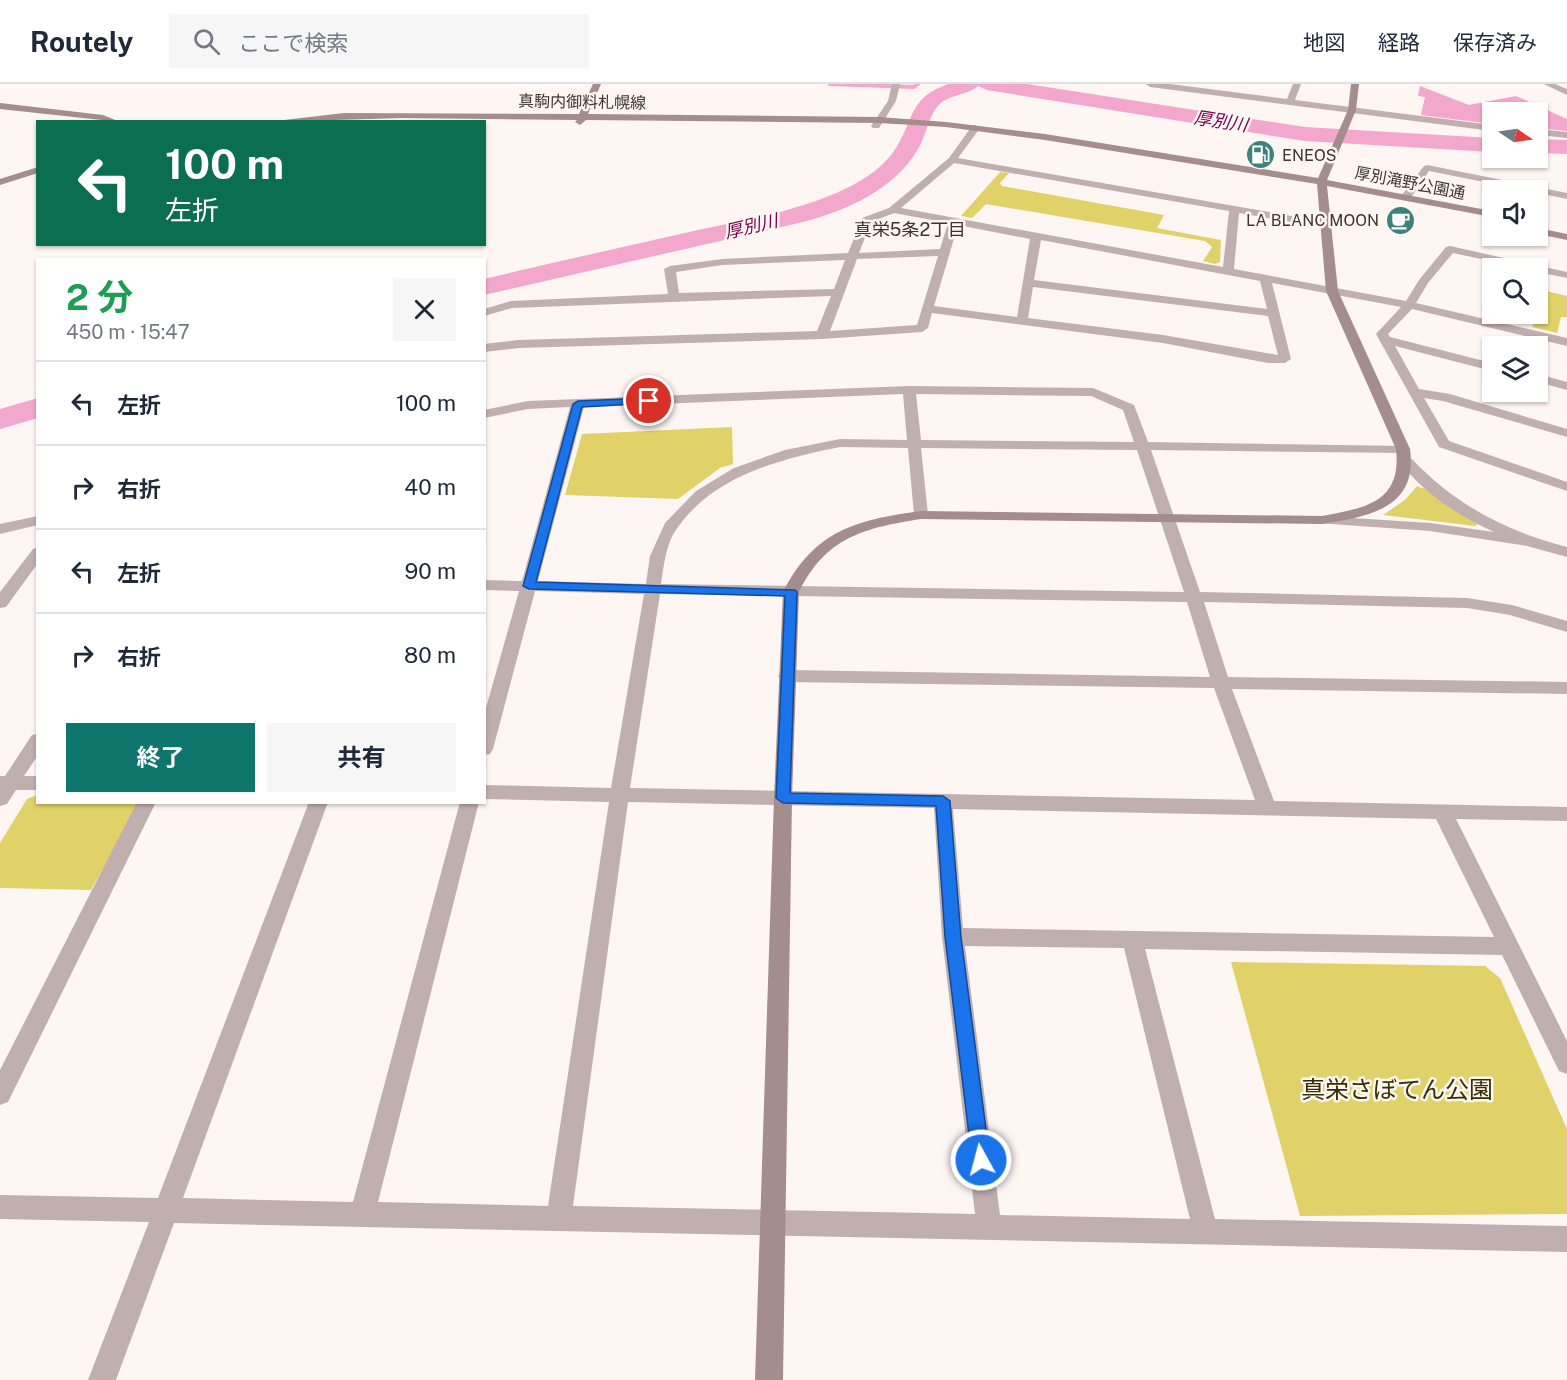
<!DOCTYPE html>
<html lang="ja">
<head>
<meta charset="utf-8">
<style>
  body { margin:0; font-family:"Public Sans","Noto Sans JP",sans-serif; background:#f6f6f7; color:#1f2937; height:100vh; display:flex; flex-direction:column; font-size:22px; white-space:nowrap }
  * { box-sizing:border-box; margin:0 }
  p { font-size:20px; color:#747a83 }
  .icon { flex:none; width:33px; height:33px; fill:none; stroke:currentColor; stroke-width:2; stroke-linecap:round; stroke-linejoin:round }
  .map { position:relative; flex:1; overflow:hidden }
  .panel { position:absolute; left:36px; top:174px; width:450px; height:546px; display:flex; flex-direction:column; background:#fff; border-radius:0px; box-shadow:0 2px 4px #0004 }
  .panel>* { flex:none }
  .guide { position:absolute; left:36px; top:36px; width:450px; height:126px; border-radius:0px; box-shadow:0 2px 4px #0004; background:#0b6e4f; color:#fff; overflow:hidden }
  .needle { width:39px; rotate:103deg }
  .tools { position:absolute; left:1482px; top:18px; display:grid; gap:12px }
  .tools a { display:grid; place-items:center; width:66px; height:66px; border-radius:0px; background:#fff; box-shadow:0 2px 4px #0004; font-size:30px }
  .pin { position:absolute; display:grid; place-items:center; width:51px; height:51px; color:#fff; margin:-26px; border:3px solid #fff; border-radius:50%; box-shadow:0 2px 6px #0007 }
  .me { position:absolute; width:66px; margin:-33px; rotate:353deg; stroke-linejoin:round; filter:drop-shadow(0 0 4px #0008) }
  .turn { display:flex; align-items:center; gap:21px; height:126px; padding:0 30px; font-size:27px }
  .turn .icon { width:78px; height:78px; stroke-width:2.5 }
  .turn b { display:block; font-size:42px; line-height:51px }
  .round { display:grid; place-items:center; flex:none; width:63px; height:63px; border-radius:0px; background:#f6f6f7 }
  .headline { display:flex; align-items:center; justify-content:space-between; height:102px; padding:0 30px }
  h1 { font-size:36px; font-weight:700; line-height:45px; color:#1e9e55 }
  .primary-button { display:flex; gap:12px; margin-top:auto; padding:12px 30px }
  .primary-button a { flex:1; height:69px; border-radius:0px; background:#0f766e; color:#fff; font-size:24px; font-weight:700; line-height:69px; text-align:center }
  .primary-button a+a { background:#f6f6f7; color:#1f2937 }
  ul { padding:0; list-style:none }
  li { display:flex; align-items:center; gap:18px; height:84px; padding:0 30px; border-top:2px solid #e0e1e3 }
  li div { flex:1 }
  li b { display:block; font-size:22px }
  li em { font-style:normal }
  header { display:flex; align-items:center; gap:36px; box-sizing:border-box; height:84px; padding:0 30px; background:#fff; border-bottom:2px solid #e0e1e3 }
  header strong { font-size:28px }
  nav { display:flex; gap:33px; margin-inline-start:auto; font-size:21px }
  .search { width:420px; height:54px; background:#f6f6f7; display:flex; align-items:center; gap:15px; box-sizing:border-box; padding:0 21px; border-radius:0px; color:#747a83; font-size:22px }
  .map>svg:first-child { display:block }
  .green { fill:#e0d268 }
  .water { fill:#f4a7cd }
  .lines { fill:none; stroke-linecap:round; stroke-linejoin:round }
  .stream { stroke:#f4a7cd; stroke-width:4 }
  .river { fill:#f4a7cd; fill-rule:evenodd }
  .street { fill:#c1afb0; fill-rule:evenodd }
  .secondary { fill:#a58c8d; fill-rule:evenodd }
  .route { fill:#1a73e8; stroke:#114b97; stroke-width:1.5 }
  .labels { text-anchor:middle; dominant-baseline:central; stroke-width:5; stroke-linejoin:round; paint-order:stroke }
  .far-street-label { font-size:16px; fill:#41332d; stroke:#fdf6f3 }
  .far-poi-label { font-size:16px; fill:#41332d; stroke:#fdf6f3; text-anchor:start }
  .far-water-label { font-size:18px; font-style:italic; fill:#78004f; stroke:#fdf6f3 }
  .far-neighbourhood-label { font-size:18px; fill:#41332d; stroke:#fdf6f3 }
  .near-park-label { font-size:24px; fill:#342e00; stroke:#fdf6f3 }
</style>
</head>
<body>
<header>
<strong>Routely</strong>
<div class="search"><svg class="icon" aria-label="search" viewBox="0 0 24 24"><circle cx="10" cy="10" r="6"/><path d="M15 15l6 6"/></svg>ここで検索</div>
<nav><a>地図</a><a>経路</a><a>保存済み</a></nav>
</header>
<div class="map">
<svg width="1567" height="1296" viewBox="0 0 1567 1296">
  <rect width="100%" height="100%" fill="#fdf6f3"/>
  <g class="green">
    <path d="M 1000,88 L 1009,89 L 1000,99 L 1002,102 L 1164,131 L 1157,144 L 1221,156 L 1220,178 L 1215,180 L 1203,177 L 1212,163 L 1205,157 L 986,120 L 972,134 L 961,132 Z"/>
    <path d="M 1538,205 L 1567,212 L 1567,233 L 1561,233 L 1557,249 L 1532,243 L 1540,226 L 1538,225 Z"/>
    <path d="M 732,343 L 733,380 L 720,384 L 678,415 L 565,411 L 582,350 Z"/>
    <path d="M 1417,402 L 1425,405 L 1478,440 L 1475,442 L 1383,431 L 1405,416 Z"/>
    <path d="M 37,711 L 38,718 L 138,718 L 139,721 L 91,806 L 0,804 L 0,759 L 27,715 Z"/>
    <path d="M 1231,878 L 1485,882 L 1500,894 L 1567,1045 L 1567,1130 L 1300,1132 Z"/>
  </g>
  <path class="water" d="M 1420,2 L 1469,21 L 1516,12 L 1567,35 L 1567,47 L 1538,44 L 1538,28 L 1492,28 L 1492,40 L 1421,31 L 1425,13 L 1418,12 Z"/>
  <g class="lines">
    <path class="stream" d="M 830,0 L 914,3 L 918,0"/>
    <g class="river">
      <path d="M 948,0 L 1027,0 L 1305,43 L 1492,54 L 1492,68 L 1305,57 L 987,6 L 978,2 C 967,12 947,10 937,23 C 928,34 926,52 918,65 C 895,105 846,127 803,138 L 484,211 L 484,195 C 556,178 627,162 698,146 C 748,135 800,127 847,104 C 865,95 885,82 896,64 C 915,33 909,14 948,0 Z"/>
      <path d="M 1538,55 L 1567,56 L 1567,70 L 1538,69 Z"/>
      <path d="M 38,314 L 38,334 L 0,345 L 0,325 Z"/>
    </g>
    <g class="street">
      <path d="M 892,0 L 900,0 L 896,17 L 879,44 L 873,44 L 871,42 L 888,17 Z"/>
      <path d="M 1146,0 L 1170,0 L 1287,15 L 1293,0 L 1301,0 L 1295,16 L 1492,41 L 1492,47 L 1150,3 Z"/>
      <path d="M 1544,0 L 1555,0 L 1567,5 L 1567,11 Z"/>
      <path d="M 975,41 L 980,44 L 958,74 L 1326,138 L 1331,141 L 1326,144 L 1239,129 L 1234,185 L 1406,217 L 1419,196 L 1446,163 L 1450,162 L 1567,188 L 1567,194 L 1538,188 L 1538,184 L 1523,184 L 1453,169 L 1428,199 L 1416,219 L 1567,254 L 1567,262 L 1412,225 L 1388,250 L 1390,253 L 1492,279 L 1492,287 L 1395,262 L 1419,305 L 1450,310 L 1567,345 L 1567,353 L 1443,317 L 1424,314 L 1449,357 L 1567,398 L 1567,407 L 1439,363 L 1376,250 L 1401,223 L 1272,199 L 1291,275 L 1285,279 L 1268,279 L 1163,259 L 932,229 L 928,244 L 922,248 L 822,255 L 519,264 L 484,268 L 484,260 L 519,256 L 817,247 L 831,212 L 512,224 L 484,232 L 484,225 L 511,217 L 668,210 L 664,185 L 670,182 L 722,175 L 848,169 L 862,134 L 889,124 L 949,74 L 972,42 ZM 954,79 L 1229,127 L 1223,183 L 901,124 ZM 894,129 L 948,139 L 940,165 L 859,169 L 871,138 ZM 958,141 L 1030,155 L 1017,233 L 934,222 ZM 1041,156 L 1260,197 L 1267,225 L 1034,196 ZM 938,172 L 917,241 L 830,247 L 857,175 ZM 845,176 L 834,205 L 679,209 L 676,188 L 722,181 ZM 1033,203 L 1268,232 L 1278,271 L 1163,251 L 1028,234 Z"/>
      <path d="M 1538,45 L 1567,48 L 1567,54 L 1538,51 Z"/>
      <path d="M 1427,81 L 1567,109 L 1567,115 L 1538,109 L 1538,106 L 1524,106 L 1429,87 L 1410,115 L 1402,115 L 1402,111 L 1424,82 Z"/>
      <path d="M 1538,290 L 1567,298 L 1567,306 L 1538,298 Z"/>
      <path d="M 909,302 L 1093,304 L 1134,321 L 1148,358 L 1408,362 L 1410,365 L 1408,368 L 1403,369 L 1151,366 L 1200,508 L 1467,514 L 1512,521 L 1567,537 L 1567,548 L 1510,531 L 1467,524 L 1204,518 L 1228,593 L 1567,598 L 1567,610 L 1232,605 L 1274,717 L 1567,723 L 1567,737 L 1456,735 L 1567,957 L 1567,990 L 1559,987 L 1502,871 L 1145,865 L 1215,1135 L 1567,1142 L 1567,1168 L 174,1139 L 116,1296 L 88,1296 L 149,1138 L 0,1135 L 0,1111 L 158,1114 L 309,718 L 328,718 L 183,1114 L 353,1118 L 460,718 L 479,718 L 378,1118 L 548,1122 L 609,718 L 484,715 L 484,701 L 611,704 L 644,510 L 535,507 L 493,665 L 490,670 L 484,671 L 484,631 L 519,507 L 484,506 L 484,496 L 522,497 L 570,323 L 528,325 L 484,334 L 484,326 L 528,317 ZM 903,310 L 907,356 L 840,355 L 785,366 L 734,384 L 696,407 L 665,439 L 650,472 L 646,500 L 538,497 L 584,323 ZM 916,310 L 1091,312 L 1123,326 L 1134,358 L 921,356 ZM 840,363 L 908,364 L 914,431 L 921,435 L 928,431 L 921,364 L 1137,366 L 1184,508 L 661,500 C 664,481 666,458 678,443 C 715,391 781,375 840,363 ZM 660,510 L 1187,518 L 1210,593 L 787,586 L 781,588 L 778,592 L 781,596 L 787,598 L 1214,604 L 1255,716 L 630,704 ZM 628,718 L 934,724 L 942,853 L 975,1130 L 573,1122 ZM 953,725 L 1436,735 L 1494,853 L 963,844 ZM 965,862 L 1124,864 L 1190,1135 L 1000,1131 Z"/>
      <path d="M 1407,374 L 1412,375 C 1454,420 1507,448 1567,463 L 1567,473 L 1527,462 L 1430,447 L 1317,439 L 1315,436 L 1317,433 L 1322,432 L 1430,439 L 1494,448 C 1459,432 1423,409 1400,378 Z"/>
      <path d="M 38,432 L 38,441 L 0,450 L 0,440 Z"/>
      <path d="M 38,463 L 38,479 L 6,523 L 0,524 L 0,508 L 33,465 Z"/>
      <path d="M 38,650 L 38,671 L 24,692 L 38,692 L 38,706 L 16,706 L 7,720 L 0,722 L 0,692 L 5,692 L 32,651 Z"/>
      <path d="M 137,718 L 156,718 L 8,1018 L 0,1021 L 0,986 Z"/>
    </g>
    <g class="secondary">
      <path d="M 593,0 L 601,0 L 588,30 L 879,33 L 946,38 L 1045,50 L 1318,94 L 1348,26 L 1351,0 L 1359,0 L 1356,26 L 1327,96 L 1492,127 L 1492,133 L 1327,102 L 1338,207 L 1410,365 C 1418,425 1369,432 1322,440 L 921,435 C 864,444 826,453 799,508 L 792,714 L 783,1296 L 755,1296 L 774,714 L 783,508 C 815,446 856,436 921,427 L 1322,432 C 1366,424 1402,418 1396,365 L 1326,207 L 1317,100 L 1045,56 L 946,43 L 879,39 L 586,36 L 580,41 L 575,38 L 577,36 L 402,34 L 267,38 L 344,29 L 579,30 Z"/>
      <path d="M 0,19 L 103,31 L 120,38 L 0,25 Z"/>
      <path d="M 38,83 L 38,89 L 0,101 L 0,95 Z"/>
      <path d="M 1538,144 L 1567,150 L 1567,156 L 1538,150 Z"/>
    </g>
  </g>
  <path class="route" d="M 649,314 L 654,317 L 652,319 L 582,323 L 536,498 L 795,506 L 797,508 L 790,709 L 943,712 L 950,717 L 961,853 L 990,1076 L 987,1082 L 981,1085 L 974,1082 L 972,1076 L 945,853 L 936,722 L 783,719 L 776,714 L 785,512 L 529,505 L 523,502 L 573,320 L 578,317 Z"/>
  <defs>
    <symbol id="fuel-disc" viewBox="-11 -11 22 22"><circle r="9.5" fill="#3d837d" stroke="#fdf6f3"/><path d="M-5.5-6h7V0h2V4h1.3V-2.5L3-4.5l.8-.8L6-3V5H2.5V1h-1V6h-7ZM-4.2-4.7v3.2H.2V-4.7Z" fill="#fff"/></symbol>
    <symbol id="cafe-disc" viewBox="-11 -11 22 22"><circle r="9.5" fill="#3d837d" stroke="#fdf6f3"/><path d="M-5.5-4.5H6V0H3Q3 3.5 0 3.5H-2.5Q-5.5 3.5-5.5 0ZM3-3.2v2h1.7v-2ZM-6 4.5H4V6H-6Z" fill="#fff"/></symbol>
  </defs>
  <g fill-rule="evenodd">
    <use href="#fuel-disc" x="1244" y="54" width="33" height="33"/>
    <use href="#cafe-disc" x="1384" y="120" width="33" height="33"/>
  </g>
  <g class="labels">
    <g class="far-street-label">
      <text transform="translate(582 18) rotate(1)">真駒内御料札幌線</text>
      <text transform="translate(1410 99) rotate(11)">厚別滝野公園通</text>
    </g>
    <g class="far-poi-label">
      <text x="1282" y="71">ENEOS</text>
      <text x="1379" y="136" text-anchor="end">LA BLANC MOON</text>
    </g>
    <g class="far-water-label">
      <text transform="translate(1221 37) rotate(9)">厚別川</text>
      <text transform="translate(751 142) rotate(-13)">厚別川</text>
    </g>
    <g class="far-neighbourhood-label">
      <text x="910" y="145">真栄5条2丁目</text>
    </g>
    <g class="near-park-label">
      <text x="1397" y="1005">真栄さぼてん公園</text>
    </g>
  </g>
</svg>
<div class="tools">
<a><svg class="needle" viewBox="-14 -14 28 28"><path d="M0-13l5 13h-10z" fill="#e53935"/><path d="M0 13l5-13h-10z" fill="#747a83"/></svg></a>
<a><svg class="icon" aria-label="sound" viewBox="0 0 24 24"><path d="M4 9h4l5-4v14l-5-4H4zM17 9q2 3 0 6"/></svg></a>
<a><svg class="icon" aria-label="search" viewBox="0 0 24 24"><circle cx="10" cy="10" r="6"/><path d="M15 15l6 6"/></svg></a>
<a><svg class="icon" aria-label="layers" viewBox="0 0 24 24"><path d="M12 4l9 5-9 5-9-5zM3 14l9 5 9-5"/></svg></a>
</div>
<div class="pin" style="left:649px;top:317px;background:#d93025"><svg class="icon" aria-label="arrive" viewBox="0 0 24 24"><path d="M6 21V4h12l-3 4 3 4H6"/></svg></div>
<svg class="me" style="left:981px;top:1076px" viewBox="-20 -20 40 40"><circle r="17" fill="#1a73e8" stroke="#fff" stroke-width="3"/><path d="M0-11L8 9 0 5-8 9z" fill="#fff"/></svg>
<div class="guide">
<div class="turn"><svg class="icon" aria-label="left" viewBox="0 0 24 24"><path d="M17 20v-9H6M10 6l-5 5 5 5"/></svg><div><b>100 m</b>左折</div></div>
</div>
<section class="panel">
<div class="headline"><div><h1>2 分</h1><p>450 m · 15:47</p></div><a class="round"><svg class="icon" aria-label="close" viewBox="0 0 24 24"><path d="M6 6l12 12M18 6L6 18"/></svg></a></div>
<ul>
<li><svg class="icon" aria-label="left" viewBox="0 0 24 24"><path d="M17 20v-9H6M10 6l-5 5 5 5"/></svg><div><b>左折</b></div><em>100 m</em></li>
<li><svg class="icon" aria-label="right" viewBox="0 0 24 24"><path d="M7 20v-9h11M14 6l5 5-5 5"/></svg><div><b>右折</b></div><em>40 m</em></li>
<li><svg class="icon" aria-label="left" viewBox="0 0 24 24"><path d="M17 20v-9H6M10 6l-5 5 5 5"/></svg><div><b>左折</b></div><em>90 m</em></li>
<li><svg class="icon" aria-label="right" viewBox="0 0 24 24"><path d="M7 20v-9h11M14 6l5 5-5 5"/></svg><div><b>右折</b></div><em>80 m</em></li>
</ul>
<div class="primary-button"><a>終了</a><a>共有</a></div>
</section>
</div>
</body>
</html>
